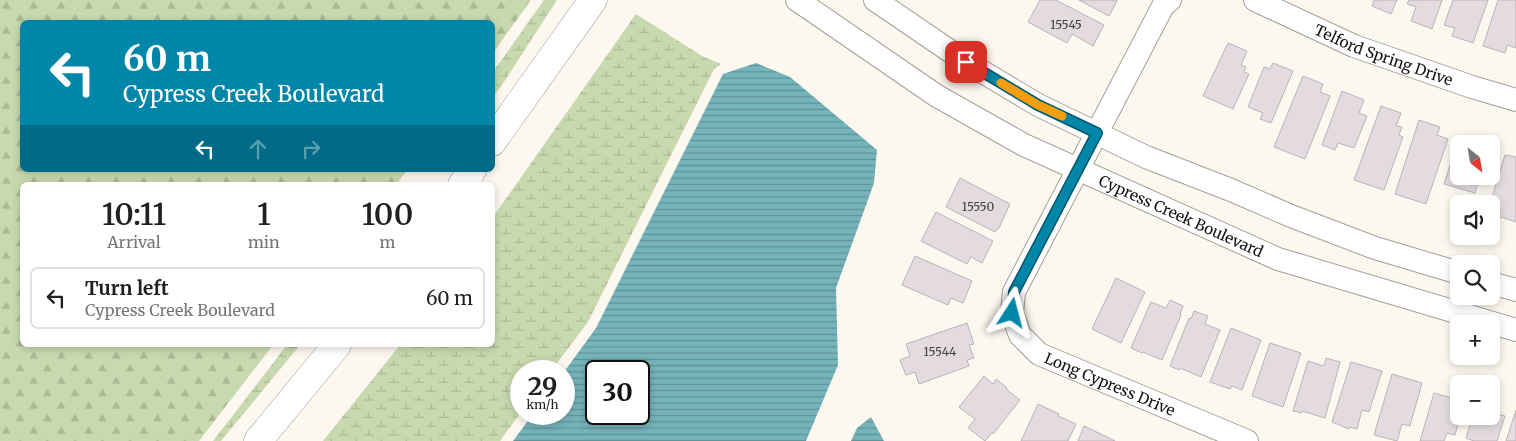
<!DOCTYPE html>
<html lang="en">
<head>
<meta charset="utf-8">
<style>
  body { margin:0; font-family:Merriweather,serif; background:#f2f2f2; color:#202124; height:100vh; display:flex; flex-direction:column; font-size:19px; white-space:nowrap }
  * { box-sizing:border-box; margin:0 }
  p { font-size:16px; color:#757577 }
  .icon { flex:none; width:28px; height:28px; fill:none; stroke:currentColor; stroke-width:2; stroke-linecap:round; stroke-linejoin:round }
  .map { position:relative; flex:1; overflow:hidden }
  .sheet { position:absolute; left:20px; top:182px; width:475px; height:165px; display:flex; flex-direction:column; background:#fff; border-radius:8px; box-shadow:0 2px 8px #0003 }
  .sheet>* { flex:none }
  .hud { position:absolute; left:20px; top:20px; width:475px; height:152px; border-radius:8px; box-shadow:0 2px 8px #0003; background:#0086a8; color:#fff; overflow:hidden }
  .needle { width:32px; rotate:150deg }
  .tools { position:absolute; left:1450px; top:135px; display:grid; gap:10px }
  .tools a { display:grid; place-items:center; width:50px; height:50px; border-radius:8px; background:#fff; box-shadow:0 2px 8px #0003; font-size:25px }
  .speed { position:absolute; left:510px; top:360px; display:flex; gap:10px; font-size:25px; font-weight:700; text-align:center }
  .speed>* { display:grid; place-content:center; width:65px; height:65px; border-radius:50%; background:#fff; box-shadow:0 2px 8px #0003; line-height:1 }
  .speed small { font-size:12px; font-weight:400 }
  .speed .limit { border:2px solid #111; border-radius:8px; background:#fff; color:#111 }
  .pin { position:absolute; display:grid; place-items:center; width:42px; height:42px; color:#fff; margin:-21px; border-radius:10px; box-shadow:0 2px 8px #0006 }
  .me { position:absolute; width:55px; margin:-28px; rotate:9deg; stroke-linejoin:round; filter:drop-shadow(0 0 4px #0008) }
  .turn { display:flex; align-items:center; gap:18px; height:105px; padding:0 20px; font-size:22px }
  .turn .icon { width:65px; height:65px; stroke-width:2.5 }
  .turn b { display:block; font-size:35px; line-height:42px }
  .lanes { display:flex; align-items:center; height:48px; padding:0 20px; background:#0003; justify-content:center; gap:25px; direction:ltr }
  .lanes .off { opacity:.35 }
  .eta { display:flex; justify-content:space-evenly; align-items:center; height:85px; text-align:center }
  .eta b { font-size:30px; font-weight:600; line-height:35px }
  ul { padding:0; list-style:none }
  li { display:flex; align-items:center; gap:15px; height:62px; margin:0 10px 8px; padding:0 10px; border:2px solid #e0e0e0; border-radius:8px }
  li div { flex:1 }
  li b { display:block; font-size:19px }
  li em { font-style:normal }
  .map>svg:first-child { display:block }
  .forest { fill:url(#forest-firs) }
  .wetland { fill:url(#wetland-marsh) }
  .water { fill:url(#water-rules); fill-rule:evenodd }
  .building { fill:#e3dbe0; stroke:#bbb2b8 }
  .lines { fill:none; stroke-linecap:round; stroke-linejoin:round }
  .minor-casing { stroke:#a4a098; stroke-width:24 }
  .tertiary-casing { stroke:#a4a098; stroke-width:29 }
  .minor { stroke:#fff; stroke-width:22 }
  .tertiary { stroke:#fff; stroke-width:28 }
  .route-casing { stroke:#00576d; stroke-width:12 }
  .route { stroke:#0086a8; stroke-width:9 }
  .slow { stroke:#f59e0b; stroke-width:9 }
  .labels { text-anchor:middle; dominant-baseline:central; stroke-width:4; stroke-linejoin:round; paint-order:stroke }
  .number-label { font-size:12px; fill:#464442 }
  .street-label { font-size:15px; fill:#12110e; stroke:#fff }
</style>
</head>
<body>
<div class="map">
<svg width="1516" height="441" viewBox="0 0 1516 441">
  <defs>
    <pattern id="forest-firs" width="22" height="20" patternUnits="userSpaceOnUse" patternTransform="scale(1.25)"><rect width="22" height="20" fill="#c8d9af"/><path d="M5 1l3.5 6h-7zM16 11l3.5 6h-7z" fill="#abb995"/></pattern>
    <pattern id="wetland-marsh" width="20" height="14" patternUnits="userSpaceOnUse" patternTransform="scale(1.25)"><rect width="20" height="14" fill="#c8d9af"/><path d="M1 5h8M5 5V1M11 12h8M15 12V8" fill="none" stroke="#abb995"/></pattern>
    <pattern id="water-rules" width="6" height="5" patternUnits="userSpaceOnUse" patternTransform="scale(1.25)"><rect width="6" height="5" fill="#76b4bb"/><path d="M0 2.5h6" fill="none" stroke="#5f9196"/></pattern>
  </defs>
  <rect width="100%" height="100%" fill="#fcf8ef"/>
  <path class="forest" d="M 0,0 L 531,0 L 493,53 L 492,22 L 22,22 L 22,170 L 407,170 L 396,185 L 22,185 L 22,345 L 273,345 L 199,441 L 0,441 Z"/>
  <g class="wetland">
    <path d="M 544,0 L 557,0 L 502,85 L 493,97 L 493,72 Z"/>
    <path d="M 636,14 L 702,56 L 721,64 L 714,69 L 588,322 L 551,371 L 521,371 L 521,412 L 500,441 L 323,441 L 400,345 L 492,345 L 493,217 Z"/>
    <path d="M 287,345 L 300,345 L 221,441 L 213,441 Z"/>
  </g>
  <g class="water">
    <path d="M 756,63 L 790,77 L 877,150 L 874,183 L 836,288 L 838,365 L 806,441 L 513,441 L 533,414 L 564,414 L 564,372 L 596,328 L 723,74 ZM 596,371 L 639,371 L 639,414 L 596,414 Z"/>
    <path d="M 871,417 L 884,441 L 851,441 L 857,428 Z"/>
  </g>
  <g class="building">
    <path d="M 1040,0 L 1056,0 L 1104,25 L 1093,46 L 1072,34 L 1067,43 L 1028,22 Z"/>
    <path d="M 1079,0 L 1116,0 L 1117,1 L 1109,16 Z"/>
    <path d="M 1374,0 L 1397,0 L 1391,14 L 1372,6 Z"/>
    <path d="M 1409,0 L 1442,0 L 1432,29 L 1411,21 L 1416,7 L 1407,4 Z"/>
    <path d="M 1453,0 L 1488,0 L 1473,43 L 1452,36 L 1455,28 L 1444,25 Z"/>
    <path d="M 1498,0 L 1516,0 L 1516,48 L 1507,45 L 1505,53 L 1483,46 Z"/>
    <path d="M 1228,43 L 1247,51 L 1241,65 L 1246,67 L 1244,72 L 1249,74 L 1233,109 L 1203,96 Z"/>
    <path d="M 1273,63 L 1293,71 L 1271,123 L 1260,119 L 1263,113 L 1248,107 L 1264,67 L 1270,69 Z"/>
    <path d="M 1303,76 L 1323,84 L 1320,92 L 1330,96 L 1305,159 L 1274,147 Z"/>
    <path d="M 1342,91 L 1364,100 L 1359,113 L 1367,116 L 1354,148 L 1338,143 L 1335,150 L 1322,145 Z"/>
    <path d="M 1381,106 L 1401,113 L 1396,126 L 1402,127 L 1399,135 L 1403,137 L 1384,190 L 1354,180 Z"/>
    <path d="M 1419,120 L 1440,127 L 1437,135 L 1448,139 L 1426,204 L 1395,194 Z"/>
    <path d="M 1469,136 L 1490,143 L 1490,144 L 1467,144 Z"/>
    <path d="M 1456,147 L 1459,148 L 1459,176 L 1480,176 L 1475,193 L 1444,184 Z"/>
    <path d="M 1505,155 L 1516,157 L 1516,222 L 1491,214 L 1490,204 Z"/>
    <path d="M 960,178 L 1010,204 L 999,228 L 995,232 L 946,207 Z"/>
    <path d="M 936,212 L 993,241 L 982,263 L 971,257 L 967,264 L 921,241 Z"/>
    <path d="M 915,256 L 972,281 L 963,303 L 951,298 L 948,305 L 902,285 Z"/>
    <path d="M 1116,278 L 1145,292 L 1121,343 L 1092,329 Z"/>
    <path d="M 1170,300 L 1183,306 L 1180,314 L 1181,315 L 1162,360 L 1143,352 L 1142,353 L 1131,348 L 1151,302 L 1166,308 Z"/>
    <path d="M 1194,311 L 1208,316 L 1205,324 L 1220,330 L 1201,377 L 1180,368 L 1179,370 L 1170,366 L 1189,318 L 1191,319 Z"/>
    <path d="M 967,323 L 974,344 L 969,345 L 974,358 L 967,360 L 969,366 L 919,384 L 915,372 L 906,375 L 900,360 L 910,356 L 906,344 Z"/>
    <path d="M 1231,328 L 1261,340 L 1242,390 L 1232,386 L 1230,389 L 1210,382 Z"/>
    <path d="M 1270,343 L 1301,353 L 1283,407 L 1252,396 Z"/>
    <path d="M 1326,358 L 1340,362 L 1325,418 L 1302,411 L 1302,413 L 1293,411 L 1308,361 L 1324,366 Z"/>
    <path d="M 1351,362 L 1382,371 L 1369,412 L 1362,410 L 1357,429 L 1350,427 L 1349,429 L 1332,422 Z"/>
    <path d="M 1392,374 L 1422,383 L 1410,426 L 1402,424 L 1397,441 L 1374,435 Z"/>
    <path d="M 984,376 L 993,384 L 996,379 L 1007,388 L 1006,389 L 1020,400 L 993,434 L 992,433 L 985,441 L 968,428 L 975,419 L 959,407 Z"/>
    <path d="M 1434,393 L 1459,400 L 1459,416 L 1460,416 L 1455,435 L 1447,433 L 1444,441 L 1420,441 Z"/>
    <path d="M 1038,404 L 1059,414 L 1058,416 L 1076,424 L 1068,441 L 1021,441 Z"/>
    <path d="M 1516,410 L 1516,441 L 1506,441 Z"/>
    <path d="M 1491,412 L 1505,416 L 1497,441 L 1474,441 L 1466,438 L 1473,416 L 1491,416 Z"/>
    <path d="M 1084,426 L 1105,436 L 1115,441 L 1078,441 Z"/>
  </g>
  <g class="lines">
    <defs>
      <g id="minor">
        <path id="s1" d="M 797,0 L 937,96 L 1024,145 L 1278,259 L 1516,330"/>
        <path d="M 875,0 L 966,62 L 1038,105 L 1146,157 L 1231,190 L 1291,216 L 1375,248 L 1459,273"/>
        <path id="s2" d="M 1170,0 L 1163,6 L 1014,292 L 1012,313 L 1020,335 L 1039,354 L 1247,441"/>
        <path id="s3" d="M 1255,0 L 1354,46 L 1472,87 L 1516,100"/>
        <path d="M 1491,283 L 1516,290"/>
      </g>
      <g id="tertiary">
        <path d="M 492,142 L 593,0"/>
        <path d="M 462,185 L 472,170"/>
        <path d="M 258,441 L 337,345"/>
      </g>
    </defs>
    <use href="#minor" class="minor-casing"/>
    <use href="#tertiary" class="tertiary-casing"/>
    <use href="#minor" class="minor"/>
    <use href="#tertiary" class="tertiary"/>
  </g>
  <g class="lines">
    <defs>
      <path id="route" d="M 966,62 L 1038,105 L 1097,133 L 1014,292 L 1012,313"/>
    </defs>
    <use href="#route" class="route-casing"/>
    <use href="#route" class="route"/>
    <path class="slow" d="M 1001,83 L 1038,105 L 1062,116"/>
  </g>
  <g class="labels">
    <g class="number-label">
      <text x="1066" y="24">15545</text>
      <text x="978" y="206">15550</text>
      <text x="940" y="351">15544</text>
    </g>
    <g class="street-label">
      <text stroke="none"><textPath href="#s3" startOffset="140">Telford Spring Drive</textPath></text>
      <text stroke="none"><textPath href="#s1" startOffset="442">Cypress Creek Boulevard</textPath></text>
      <text stroke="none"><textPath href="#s2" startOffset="480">Long Cypress Drive</textPath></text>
    </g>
  </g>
</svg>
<div class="tools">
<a><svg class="needle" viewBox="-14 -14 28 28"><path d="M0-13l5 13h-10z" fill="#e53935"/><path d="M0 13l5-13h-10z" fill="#757577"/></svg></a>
<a><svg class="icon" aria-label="sound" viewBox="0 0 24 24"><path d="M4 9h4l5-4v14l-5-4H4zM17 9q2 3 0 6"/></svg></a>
<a><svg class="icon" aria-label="search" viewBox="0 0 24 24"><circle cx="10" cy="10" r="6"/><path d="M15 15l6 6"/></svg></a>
<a>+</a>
<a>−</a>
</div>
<div class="speed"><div>29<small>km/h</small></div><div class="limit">30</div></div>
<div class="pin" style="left:966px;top:62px;background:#d93025"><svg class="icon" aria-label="arrive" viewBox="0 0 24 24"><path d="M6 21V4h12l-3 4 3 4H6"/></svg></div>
<svg class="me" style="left:1012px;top:313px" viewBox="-20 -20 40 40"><path d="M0-17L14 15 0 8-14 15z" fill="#0086a8" stroke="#fff" stroke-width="4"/></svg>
<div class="hud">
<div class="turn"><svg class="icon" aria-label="left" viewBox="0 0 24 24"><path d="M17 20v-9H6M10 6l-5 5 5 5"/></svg><div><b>60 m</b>Cypress Creek Boulevard</div></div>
<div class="lanes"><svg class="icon" aria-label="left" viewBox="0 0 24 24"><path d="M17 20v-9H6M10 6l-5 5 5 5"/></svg><svg class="icon off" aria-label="ahead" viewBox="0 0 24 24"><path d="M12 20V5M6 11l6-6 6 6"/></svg><svg class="icon off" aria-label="right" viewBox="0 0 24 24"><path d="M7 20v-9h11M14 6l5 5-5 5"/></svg></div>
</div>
<section class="sheet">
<div class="eta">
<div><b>10:11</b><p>Arrival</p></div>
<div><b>1</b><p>min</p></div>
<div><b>100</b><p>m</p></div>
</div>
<ul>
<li><svg class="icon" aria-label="left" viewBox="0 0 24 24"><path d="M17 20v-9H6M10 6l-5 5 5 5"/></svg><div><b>Turn left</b><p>Cypress Creek Boulevard</p></div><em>60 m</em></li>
</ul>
</section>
</div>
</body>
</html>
